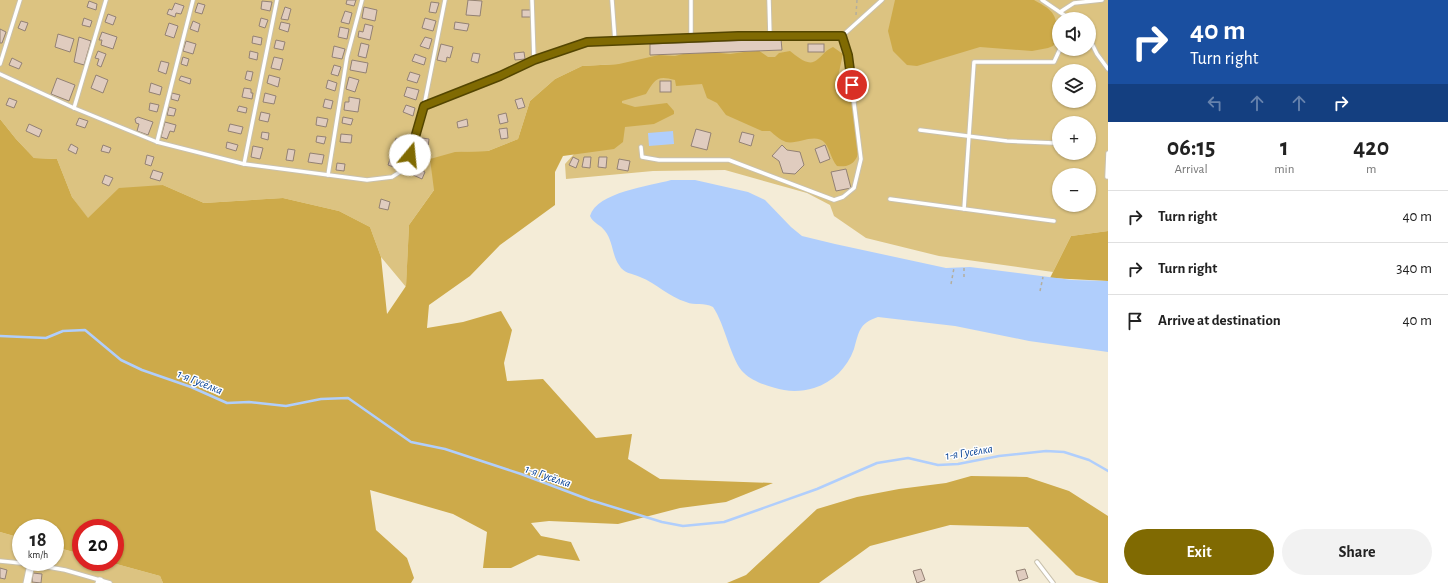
<!DOCTYPE html>
<html lang="en">
<head>
<meta charset="utf-8">
<style>
  body { margin:0; font-family:"Alegreya Sans",sans-serif; background:#f2f2f2; color:#222; height:100vh; display:flex; flex-direction:column; font-size:15px; white-space:nowrap }
  * { box-sizing:border-box; margin:0 }
  p { font-size:13px; color:#767676 }
  .icon { flex:none; width:22px; height:22px; fill:none; stroke:currentColor; stroke-width:2; stroke-linecap:round; stroke-linejoin:round }
  .map { position:relative; flex:1; overflow:hidden }
  .details { display:flex; flex-direction:column; background:#fff; width:340px }
  .details>* { flex:none }
  .hud { background:#1a4fa0; color:#fff; overflow:hidden }
  .buttons { position:absolute; left:1052px; top:12px; display:grid; gap:8px }
  .buttons a { display:grid; place-items:center; width:44px; height:44px; border-radius:50%; background:#fff; box-shadow:0 1px 3px #0004; font-size:20px }
  .speed { position:absolute; left:12px; top:519px; display:flex; gap:8px; font-size:20px; font-weight:700; text-align:center }
  .speed>* { display:grid; place-content:center; width:52px; height:52px; border-radius:50%; background:#fff; box-shadow:0 1px 3px #0004; line-height:1 }
  .speed small { font-size:10px; font-weight:400 }
  .speed .limit { border:6px solid #d22; background:#fff; color:#111 }
  .pin { position:absolute; display:grid; place-items:center; width:34px; height:34px; color:#fff; margin:-17px; border:2px solid #fff; border-radius:50%; box-shadow:0 1px 4px #0007 }
  .me { position:absolute; width:44px; margin:-22px; rotate:17deg; stroke-linejoin:round; filter:drop-shadow(0 0 3px #0008) }
  .turn { display:flex; align-items:center; gap:14px; height:84px; padding:0 16px; font-size:18px }
  .turn .icon { width:52px; height:52px; stroke-width:2.5 }
  .turn b { display:block; font-size:28px; line-height:34px }
  .lanes { display:flex; align-items:center; height:38px; padding:0 16px; background:#0003; justify-content:center; gap:20px; direction:ltr }
  .lanes .off { opacity:.35 }
  .eta { display:flex; justify-content:space-evenly; align-items:center; height:68px; text-align:center }
  .eta b { font-size:24px; font-weight:600; line-height:28px }
  .cta { display:flex; gap:8px; margin-top:auto; padding:8px 16px }
  .cta a { flex:1; height:46px; border-radius:24px; background:#806a02; color:#fff; font-size:16px; font-weight:600; line-height:46px; text-align:center }
  .cta a+a { background:#f2f2f2; color:#222 }
  ul { padding:0; list-style:none }
  li { display:flex; align-items:center; gap:12px; height:52px; padding:0 16px; border-top:1px solid #e0e0e0 }
  li div { flex:1 }
  li b { display:block; font-size:15px }
  li em { font-style:normal }
  main { display:flex; flex:1; min-height:0 }
  .map>svg:first-child { display:block }
  .green { fill:#dcc381; fill-rule:evenodd }
  .forest { fill:#cdaa4a }
  .water { fill:#b0cefc }
  .lines { fill:none; stroke-linecap:round; stroke-linejoin:round }
  .stream { stroke:#b0cefc; stroke-width:2.5 }
  .building { fill:#e0ccbf; stroke:#938174 }
  .service-casing { stroke:#c9c1ad; stroke-width:5.5 }
  .minor-casing { stroke:#c9c1ad; stroke-width:9 }
  .path { stroke:#b4ae9d; stroke-width:1.5; stroke-dasharray:3 3; stroke-linecap:butt }
  .service { stroke:#fff; stroke-width:3.5 }
  .minor { stroke:#fff; stroke-width:7 }
  .route-casing { stroke:#534501; stroke-width:10 }
  .route { stroke:#806a02; stroke-width:7 }
  .labels { text-anchor:middle; dominant-baseline:central; stroke-width:3; stroke-linejoin:round; paint-order:stroke }
  .water-label { font-size:12px; font-style:italic; fill:#003d92; stroke:#fff }
</style>
</head>
<body>
<main>
<div class="map">
<svg width="1108" height="583" viewBox="0 0 1108 583">
  <rect width="100%" height="100%" fill="#f4ecd7"/>
  <g class="green">
    <path d="M 0,0 L 1108,0 L 1108,231 L 1071,236 L 1053,272 L 939,256 L 866,238 L 834,216 L 830,205 L 807,193 L 725,170 L 653,171 L 566,179 L 565,164 L 574,154 L 618,64 L 582,66 L 555,79 L 530,101 L 518,139 L 488,151 L 461,152 L 409,225 L 406,287 L 381,257 L 370,227 L 339,211 L 283,198 L 204,203 L 163,185 L 88,219 L 72,197 L 57,159 L 34,158 L 16,139 L 0,119 ZM 1059,19 L 1089,19 L 1089,49 L 1059,49 ZM 1059,71 L 1089,71 L 1089,101 L 1059,101 ZM 1059,123 L 1089,123 L 1089,153 L 1059,153 ZM 1059,175 L 1089,175 L 1089,205 L 1059,205 Z"/>
    <path d="M 0,532 L 21,538 L 21,562 L 55,562 L 55,547 L 81,554 L 81,562 L 109,562 L 160,576 L 163,583 L 0,583 Z"/>
  </g>
  <g class="forest">
    <path d="M 895,0 L 1034,0 C 1056,12 1055,14 1059,37 L 1053,46 L 1048,48 L 1032,51 L 980,47 L 917,66 L 907,65 L 893,51 L 888,31 Z"/>
    <path d="M 833,47 L 843,54 L 837,81 L 841,90 L 850,94 C 855,115 874,171 837,166 C 831,159 830,149 825,143 C 815,132 798,145 786,142 C 780,140 775,135 770,131 L 762,131 L 726,115 L 717,103 L 707,98 L 702,84 L 676,86 L 675,80 C 657,75 655,79 646,94 L 622,101 L 622,103 L 635,107 L 667,103 L 674,111 L 674,114 L 654,124 L 625,127 L 623,142 L 614,149 L 563,156 L 555,172 L 555,205 L 500,245 L 470,276 L 429,305 L 427,328 L 463,322 L 501,311 L 512,330 L 504,363 L 507,381 L 543,379 L 596,438 L 632,434 L 628,459 L 660,479 L 773,483 L 726,502 L 680,508 L 618,524 L 549,521 L 531,523 L 541,536 L 571,542 L 580,561 L 538,555 L 511,568 L 483,568 L 487,532 L 453,514 L 370,490 L 376,530 L 407,558 L 414,578 L 411,583 L 163,583 L 160,576 L 109,562 L 115,562 L 115,528 L 81,528 L 81,554 L 55,547 L 55,528 L 21,528 L 21,538 L 0,532 L 0,119 L 16,139 L 34,158 L 57,159 L 72,197 L 88,218 L 119,188 L 163,185 L 204,203 L 283,198 L 339,211 L 370,227 L 381,257 L 387,314 L 406,286 L 409,225 L 434,190 L 430,159 L 455,152 L 488,151 L 518,139 L 530,101 L 555,79 L 582,66 L 619,64 L 659,55 L 675,56 L 683,54 L 710,52 L 730,54 L 758,50 L 768,57 L 775,57 L 779,53 L 790,51 C 798,57 809,68 818,59 C 824,54 826,50 833,47 Z"/>
    <path d="M 1108,231 L 1108,281 L 1050,278 L 1071,236 Z"/>
    <path d="M 971,476 L 1027,477 L 1069,491 L 1108,516 L 1108,583 L 1100,583 L 1076,575 L 1028,527 L 950,525 L 870,546 L 819,583 L 727,583 L 746,575 L 817,509 L 857,497 L 899,489 L 946,483 Z"/>
  </g>
  <g class="water">
    <path d="M 673,131 L 674,144 L 649,146 L 648,133 Z"/>
    <path d="M 671,180 L 695,180 L 748,192 L 765,200 L 791,227 L 802,236 L 835,244 L 946,268 L 970,267 L 1072,280 L 1108,281 L 1108,352 L 1029,341 L 955,326 L 878,317 C 859,323 859,332 854,349 C 847,368 833,382 814,388 C 804,391 794,392 784,390 C 772,388 753,382 744,373 C 731,361 725,324 713,307 C 704,302 695,306 686,302 C 669,297 656,283 640,277 C 632,273 624,274 619,265 C 612,255 613,241 605,231 C 601,225 593,223 590,216 C 597,192 650,186 671,180 Z"/>
  </g>
  <g class="lines">
    <path class="stream" d="M 0,336 L 46,338 L 63,331 L 85,330 L 121,360 L 142,370 L 191,387 L 227,403 L 249,402 L 286,406 L 321,399 L 348,398 L 411,442 L 445,449 L 521,474 L 590,500 L 662,522 L 683,526 L 724,522 L 817,489 L 877,463 L 908,458 L 938,465 L 958,464 L 999,456 L 1046,451 L 1064,452 L 1089,460 L 1108,471"/>
  </g>
  <g class="building">
    <path d="M 347,0 L 356,0 L 354,6 L 346,4 Z"/>
    <path d="M 468,0 L 482,1 L 480,16 L 466,15 Z"/>
    <path d="M 89,1 L 97,4 L 96,10 L 87,7 Z"/>
    <path d="M 262,1 L 272,2 L 270,11 L 261,9 Z"/>
    <path d="M 431,2 L 439,3 L 436,13 L 429,12 Z"/>
    <path d="M 175,3 L 184,6 L 181,14 L 176,13 L 175,17 L 167,14 L 169,9 L 172,10 Z"/>
    <path d="M 198,3 L 205,5 L 202,14 L 195,12 Z"/>
    <path d="M 285,7 L 291,9 L 288,20 L 281,19 Z"/>
    <path d="M 364,7 L 377,10 L 375,21 L 362,18 Z"/>
    <rect x="522" y="10" width="9" height="7"/>
    <path d="M 345,11 L 352,13 L 349,24 L 341,22 Z"/>
    <path d="M 108,14 L 116,17 L 113,25 L 105,22 Z"/>
    <path d="M 84,18 L 92,21 L 90,27 L 82,25 Z"/>
    <path d="M 261,18 L 268,20 L 265,28 L 259,26 Z"/>
    <path d="M 425,18 L 436,21 L 433,31 L 422,28 Z"/>
    <path d="M 21,21 L 28,23 L 25,31 L 18,28 Z"/>
    <path d="M 193,21 L 200,24 L 198,32 L 190,29 Z"/>
    <path d="M 281,22 L 290,24 L 288,32 L 279,29 Z"/>
    <path d="M 455,22 L 469,24 L 467,31 L 454,29 Z"/>
    <path d="M 169,23 L 178,26 L 174,38 L 165,35 Z"/>
    <path d="M 365,24 L 373,26 L 370,40 L 358,37 L 359,31 L 363,32 Z"/>
    <path d="M 340,27 L 349,29 L 347,39 L 338,37 Z"/>
    <path d="M 0,29 L 6,32 L 2,43 L 0,43 Z"/>
    <path d="M 102,32 L 117,37 L 113,49 L 101,45 L 102,40 L 99,40 Z"/>
    <path d="M 58,34 L 74,39 L 70,52 L 55,47 Z"/>
    <path d="M 253,36 L 262,38 L 261,45 L 252,43 Z"/>
    <path d="M 79,37 L 91,41 L 84,65 L 74,62 Z"/>
    <path d="M 425,37 L 432,39 L 429,49 L 420,46 Z"/>
    <path d="M 781,39 L 782,50 L 650,55 L 650,44 Z"/>
    <path d="M 276,40 L 285,42 L 283,50 L 274,48 Z"/>
    <path d="M 186,41 L 196,44 L 193,54 L 183,51 Z"/>
    <path d="M 361,43 L 369,45 L 366,58 L 358,56 Z"/>
    <path d="M 441,44 L 453,47 L 450,58 L 447,57 L 446,62 L 437,60 Z"/>
    <rect x="808" y="44" width="16" height="8"/>
    <path d="M 334,46 L 345,49 L 342,59 L 332,57 Z"/>
    <path d="M 98,51 L 106,54 L 101,67 L 97,65 L 99,59 L 95,58 Z"/>
    <path d="M 250,51 L 258,53 L 257,60 L 249,58 Z"/>
    <path d="M 524,52 L 525,59 L 515,60 L 514,53 Z"/>
    <path d="M 473,53 L 480,54 L 478,63 L 471,61 Z"/>
    <path d="M 415,54 L 426,58 L 424,65 L 412,61 Z"/>
    <path d="M 183,57 L 189,59 L 187,66 L 181,64 Z"/>
    <path d="M 274,57 L 283,59 L 280,70 L 271,68 Z"/>
    <path d="M 12,58 L 22,63 L 19,69 L 9,65 Z"/>
    <path d="M 352,60 L 368,63 L 366,73 L 350,70 Z"/>
    <path d="M 161,61 L 169,63 L 166,74 L 158,71 Z"/>
    <path d="M 334,65 L 341,67 L 338,76 L 331,74 Z"/>
    <path d="M 247,71 L 253,72 L 251,81 L 245,79 Z"/>
    <path d="M 410,72 L 420,75 L 417,83 L 407,80 Z"/>
    <path d="M 96,75 L 108,80 L 103,93 L 91,88 Z"/>
    <path d="M 269,75 L 280,78 L 278,87 L 267,83 Z"/>
    <path d="M 181,76 L 191,79 L 190,84 L 179,80 Z"/>
    <path d="M 349,77 L 359,80 L 355,92 L 346,89 Z"/>
    <path d="M 57,78 L 75,85 L 69,101 L 51,94 Z"/>
    <path d="M 328,80 L 337,83 L 335,91 L 326,88 Z"/>
    <rect x="660" y="81" width="11" height="11"/>
    <path d="M 151,83 L 162,87 L 160,95 L 149,92 Z"/>
    <path d="M 407,87 L 419,90 L 416,100 L 404,96 Z"/>
    <path d="M 244,88 L 251,89 L 251,93 L 253,93 L 252,99 L 242,97 Z"/>
    <path d="M 172,93 L 180,95 L 178,101 L 171,99 Z"/>
    <path d="M 265,93 L 276,96 L 274,104 L 263,102 Z"/>
    <path d="M 349,97 L 360,99 L 358,112 L 344,110 L 345,102 L 349,102 Z"/>
    <path d="M 9,98 L 17,101 L 14,108 L 6,105 Z"/>
    <path d="M 522,98 L 525,107 L 518,109 L 515,100 Z"/>
    <path d="M 325,99 L 333,101 L 331,109 L 323,107 Z"/>
    <path d="M 150,103 L 159,105 L 157,112 L 149,110 Z"/>
    <path d="M 406,105 L 415,108 L 413,116 L 403,112 Z"/>
    <path d="M 239,106 L 247,108 L 246,113 L 237,111 Z"/>
    <path d="M 169,107 L 176,109 L 174,116 L 167,115 Z"/>
    <path d="M 261,112 L 270,114 L 268,122 L 259,120 Z"/>
    <path d="M 506,113 L 508,122 L 500,124 L 498,115 Z"/>
    <path d="M 138,117 L 153,122 L 148,135 L 137,131 L 139,124 L 136,123 L 135,119 Z"/>
    <path d="M 317,117 L 328,119 L 326,127 L 316,125 Z"/>
    <path d="M 343,117 L 353,119 L 351,125 L 342,123 Z"/>
    <path d="M 79,118 L 88,121 L 85,128 L 76,125 Z"/>
    <path d="M 467,119 L 468,126 L 458,128 L 457,122 Z"/>
    <path d="M 165,122 L 176,125 L 174,132 L 170,131 L 167,139 L 161,137 Z"/>
    <path d="M 29,124 L 42,130 L 39,137 L 26,131 Z"/>
    <path d="M 230,124 L 243,127 L 241,134 L 228,131 Z"/>
    <path d="M 507,128 L 508,138 L 501,139 L 499,129 Z"/>
    <path d="M 696,129 L 711,133 L 707,150 L 691,146 Z"/>
    <path d="M 262,132 L 269,133 L 268,140 L 261,138 Z"/>
    <path d="M 742,132 L 754,135 L 751,146 L 739,142 Z"/>
    <path d="M 341,134 L 352,135 L 351,143 L 340,142 Z"/>
    <path d="M 317,136 L 326,137 L 324,144 L 316,142 Z"/>
    <path d="M 396,138 L 403,141 L 402,145 L 404,146 L 402,152 L 392,148 Z"/>
    <path d="M 422,138 L 429,139 L 428,147 L 421,146 Z"/>
    <path d="M 227,142 L 238,145 L 236,151 L 226,148 Z"/>
    <path d="M 71,144 L 78,148 L 76,154 L 68,150 Z"/>
    <path d="M 103,145 L 111,148 L 109,153 L 101,151 Z"/>
    <path d="M 782,145 L 787,150 L 800,152 L 804,165 L 795,174 L 783,173 L 779,161 L 772,156 Z"/>
    <path d="M 825,145 L 830,159 L 820,163 L 815,149 Z"/>
    <path d="M 253,146 L 263,148 L 260,159 L 251,157 Z"/>
    <path d="M 288,149 L 295,150 L 293,161 L 286,160 Z"/>
    <path d="M 310,153 L 324,155 L 322,164 L 308,162 Z"/>
    <path d="M 147,155 L 154,157 L 151,166 L 145,164 Z"/>
    <path d="M 391,156 L 399,159 L 396,168 L 388,165 Z"/>
    <path d="M 573,157 L 579,160 L 576,168 L 569,165 Z"/>
    <path d="M 584,157 L 591,157 L 590,168 L 582,167 Z"/>
    <path d="M 599,157 L 607,157 L 606,168 L 598,167 Z"/>
    <path d="M 619,159 L 630,161 L 628,171 L 617,169 Z"/>
    <path d="M 337,163 L 345,164 L 344,171 L 336,170 Z"/>
    <path d="M 416,168 L 425,172 L 422,179 L 413,175 Z"/>
    <path d="M 846,169 L 851,188 L 836,191 L 831,172 Z"/>
    <path d="M 153,170 L 163,173 L 160,181 L 150,178 Z"/>
    <path d="M 105,175 L 113,178 L 109,186 L 102,183 Z"/>
    <path d="M 381,199 L 390,202 L 388,210 L 379,208 Z"/>
    <path d="M 0,568 L 7,570 L 5,579 L 0,578 Z"/>
    <path d="M 921,569 L 925,580 L 917,583 L 913,571 Z"/>
    <path d="M 1025,569 L 1028,578 L 1019,581 L 1016,571 Z"/>
    <path d="M 33,573 L 42,574 L 41,583 L 32,582 Z"/>
  </g>
  <g class="lines">
    <defs>
      <g id="service">
        <path d="M 532,0 L 534,60"/>
        <path d="M 612,0 L 615,41"/>
        <path d="M 691,0 L 691,38"/>
        <path d="M 769,0 L 770,36"/>
        <path d="M 1042,0 L 1070,19"/>
        <path d="M 1060,12 L 1074,3 L 1102,0"/>
        <path d="M 1089,38 L 1097,54 L 1108,69"/>
        <path d="M 0,64 L 20,0"/>
        <path d="M 0,74 L 74,108 L 157,142 L 244,164 L 367,180 L 392,177 L 406,168 L 424,106 L 500,76 L 534,60 L 587,42 L 770,36 L 842,36 L 882,0"/>
        <path d="M 424,106 L 445,0"/>
        <path d="M 74,108 L 106,0"/>
        <path d="M 920,130 L 1007,141 L 1054,143"/>
        <path d="M 157,142 L 193,0"/>
        <path d="M 641,147 L 642,157 L 659,160 L 729,160 L 834,200 L 843,197 L 854,188 L 861,159 L 848,55 L 842,36"/>
        <path d="M 244,164 L 277,0"/>
        <path d="M 328,175 L 347,57 L 362,0"/>
        <path d="M 1107,177 L 1108,153"/>
        <path d="M 890,199 L 1054,221"/>
        <path d="M 964,209 L 974,62 L 1054,62 L 1060,49"/>
        <path d="M 0,561 L 31,564 L 65,570 L 110,583"/>
        <path d="M 1037,562 L 1053,583"/>
      </g>
      <g id="minor">
        <path d="M 27,583 L 31,564"/>
        <path d="M 99,583 L 100,581"/>
      </g>
    </defs>
    <use href="#service" class="service-casing"/>
    <use href="#minor" class="minor-casing"/>
    <g class="path">
      <path d="M 856,15 L 857,0"/>
      <path d="M 964,277 L 964,267"/>
      <path d="M 951,284 L 954,268"/>
      <path d="M 1040,291 L 1043,277"/>
    </g>
    <use href="#service" class="service"/>
    <use href="#minor" class="minor"/>
  </g>
  <g class="lines">
    <defs>
      <path id="route" d="M 410,155 L 424,106 L 500,76 L 534,60 L 587,42 L 738,36 L 842,36 L 848,55 L 852,85"/>
    </defs>
    <use href="#route" class="route-casing"/>
    <use href="#route" class="route"/>
  </g>
  <g class="labels">
    <g class="water-label">
      <text transform="translate(200 382) rotate(22)">1-я Гусёлка</text>
      <text transform="translate(969 452) rotate(-9)">1-я Гусёлка</text>
      <text transform="translate(548 476) rotate(19)">1-я Гусёлка</text>
    </g>
  </g>
</svg>
<div class="buttons">
<a><svg class="icon" aria-label="sound" viewBox="0 0 24 24"><path d="M4 9h4l5-4v14l-5-4H4zM17 9q2 3 0 6"/></svg></a>
<a><svg class="icon" aria-label="layers" viewBox="0 0 24 24"><path d="M12 4l9 5-9 5-9-5zM3 14l9 5 9-5"/></svg></a>
<a>+</a>
<a>−</a>
</div>
<div class="speed"><div>18<small>km/h</small></div><div class="limit">20</div></div>
<div class="pin" style="left:852px;top:85px;background:#d93025"><svg class="icon" aria-label="arrive" viewBox="0 0 24 24"><path d="M6 21V4h12l-3 4 3 4H6"/></svg></div>
<svg class="me" style="left:410px;top:155px" viewBox="-20 -20 40 40"><circle r="19" fill="#fff"/><path d="M0-13L10 11 0 6-10 11z" fill="#806a02"/></svg>
</div>
<section class="details">
<div class="hud">
<div class="turn"><svg class="icon" aria-label="right" viewBox="0 0 24 24"><path d="M7 20v-9h11M14 6l5 5-5 5"/></svg><div><b>40 m</b>Turn right</div></div>
<div class="lanes"><svg class="icon off" aria-label="left" viewBox="0 0 24 24"><path d="M17 20v-9H6M10 6l-5 5 5 5"/></svg><svg class="icon off" aria-label="ahead" viewBox="0 0 24 24"><path d="M12 20V5M6 11l6-6 6 6"/></svg><svg class="icon off" aria-label="ahead" viewBox="0 0 24 24"><path d="M12 20V5M6 11l6-6 6 6"/></svg><svg class="icon" aria-label="right" viewBox="0 0 24 24"><path d="M7 20v-9h11M14 6l5 5-5 5"/></svg></div>
</div>
<div class="eta">
<div><b>06:15</b><p>Arrival</p></div>
<div><b>1</b><p>min</p></div>
<div><b>420</b><p>m</p></div>
</div>
<ul>
<li><svg class="icon" aria-label="right" viewBox="0 0 24 24"><path d="M7 20v-9h11M14 6l5 5-5 5"/></svg><div><b>Turn right</b></div><em>40 m</em></li>
<li><svg class="icon" aria-label="right" viewBox="0 0 24 24"><path d="M7 20v-9h11M14 6l5 5-5 5"/></svg><div><b>Turn right</b></div><em>340 m</em></li>
<li><svg class="icon" aria-label="arrive" viewBox="0 0 24 24"><path d="M6 21V4h12l-3 4 3 4H6"/></svg><div><b>Arrive at destination</b></div><em>40 m</em></li>
</ul>
<div class="cta"><a>Exit</a><a>Share</a></div>
</section>
</main>
</body>
</html>
